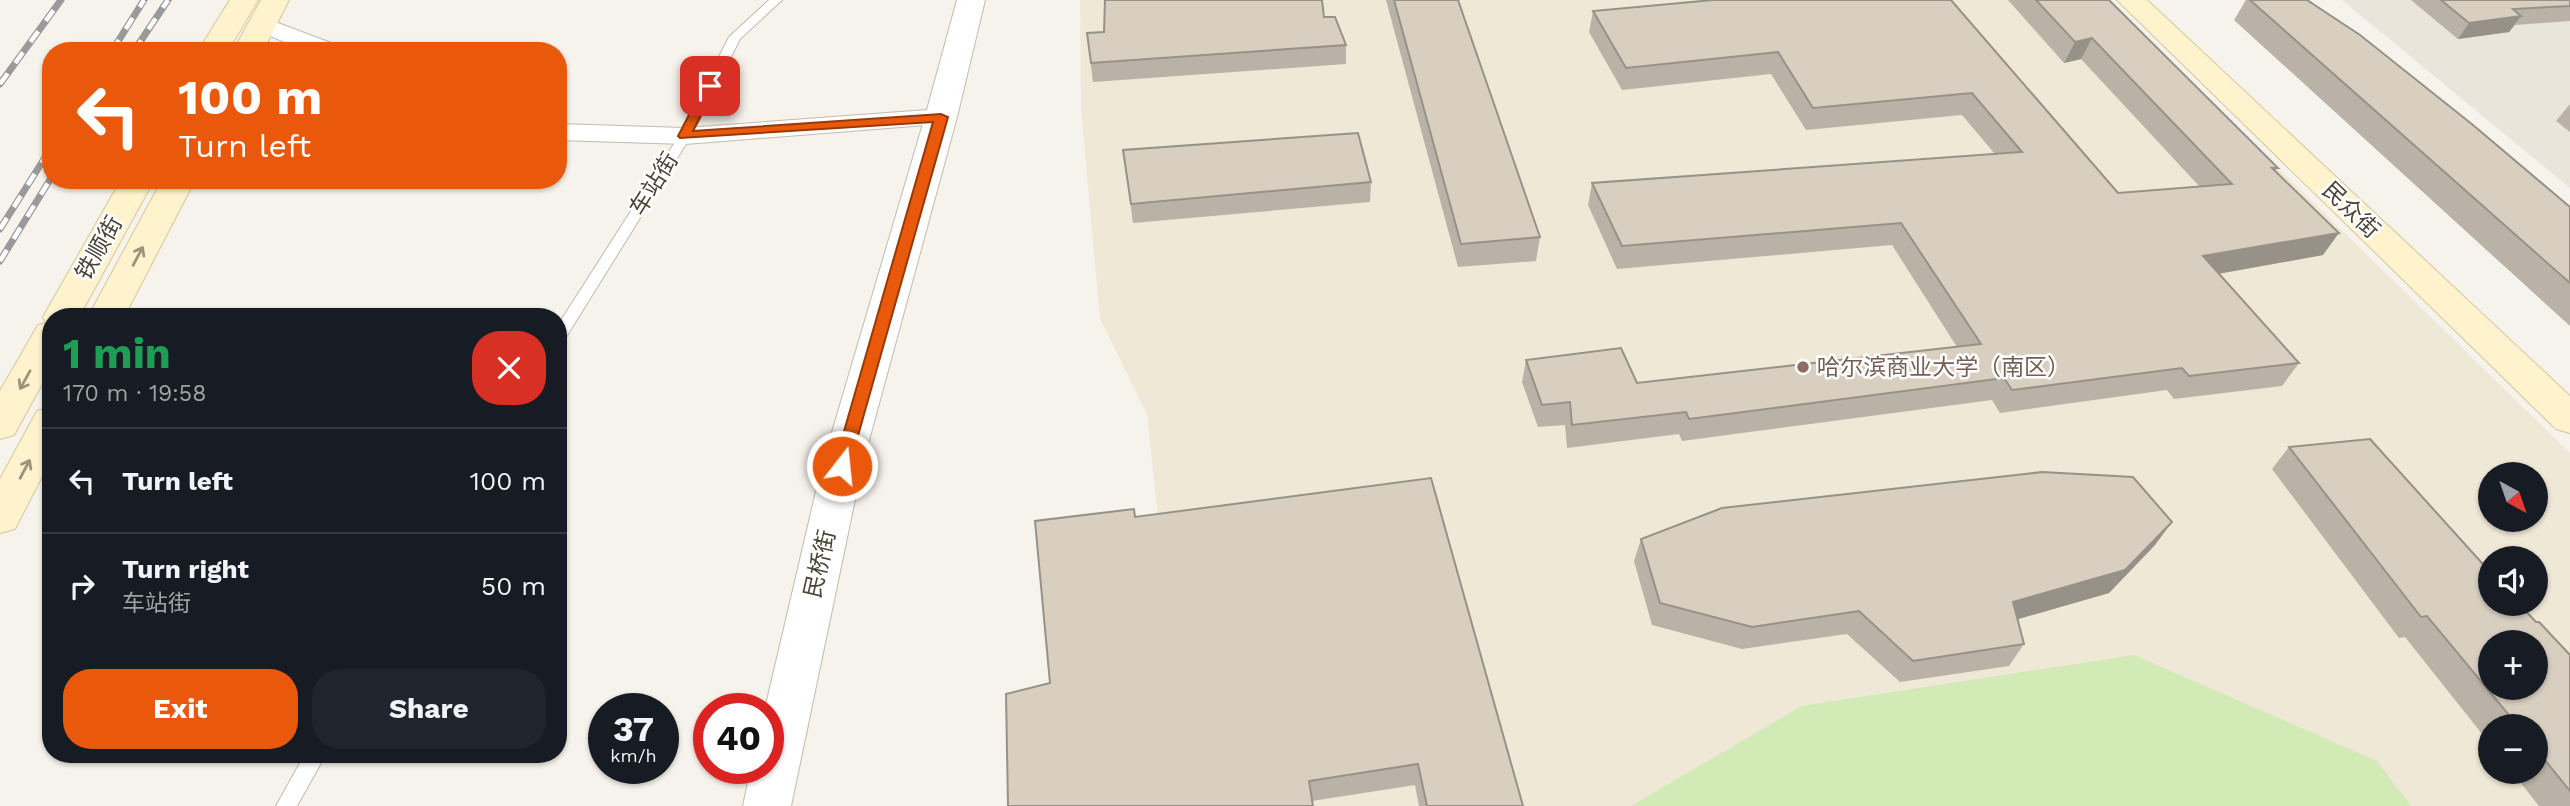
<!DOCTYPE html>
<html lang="en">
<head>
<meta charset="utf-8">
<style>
  body { margin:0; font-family:"Work Sans","Noto Sans SC",sans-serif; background:#20242c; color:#f1f3f6; height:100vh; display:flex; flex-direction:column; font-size:26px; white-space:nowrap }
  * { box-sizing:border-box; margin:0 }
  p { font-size:23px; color:#9ea1a6 }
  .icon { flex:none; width:38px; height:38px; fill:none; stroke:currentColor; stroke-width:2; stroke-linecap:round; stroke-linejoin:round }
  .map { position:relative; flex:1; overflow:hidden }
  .sheet { position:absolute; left:42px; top:308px; width:525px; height:455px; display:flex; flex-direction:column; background:#171b24; border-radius:28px; box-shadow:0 2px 5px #0004 }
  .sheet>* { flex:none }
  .top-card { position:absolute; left:42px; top:42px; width:525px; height:147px; border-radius:28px; box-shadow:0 2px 5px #0004; background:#ea580c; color:#fff; overflow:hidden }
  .needle { width:46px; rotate:140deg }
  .tools { position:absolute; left:2478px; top:462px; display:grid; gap:14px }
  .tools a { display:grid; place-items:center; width:70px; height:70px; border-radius:50%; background:#171b24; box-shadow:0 2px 5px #0004; font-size:35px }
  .speed { position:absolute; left:588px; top:693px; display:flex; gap:14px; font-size:35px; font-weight:700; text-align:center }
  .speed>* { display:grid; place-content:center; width:91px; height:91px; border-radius:50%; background:#171b24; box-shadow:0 2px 5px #0004; line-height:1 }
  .speed small { font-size:18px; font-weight:400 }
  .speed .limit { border:10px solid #d22; background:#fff; color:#111 }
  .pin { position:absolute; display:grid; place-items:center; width:60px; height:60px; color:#fff; margin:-30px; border-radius:14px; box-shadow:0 4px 10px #0006 }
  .me { position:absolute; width:77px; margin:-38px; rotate:16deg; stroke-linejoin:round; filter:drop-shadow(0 0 5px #0008) }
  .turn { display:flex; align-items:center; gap:24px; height:147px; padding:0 21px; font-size:32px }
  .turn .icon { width:91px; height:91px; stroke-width:2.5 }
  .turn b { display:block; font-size:49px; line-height:60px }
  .round { display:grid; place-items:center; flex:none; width:74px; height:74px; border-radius:28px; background:#20242c }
  .headline { display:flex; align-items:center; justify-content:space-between; height:119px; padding:0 21px }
  h1 { font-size:42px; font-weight:700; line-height:52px; color:#1e9e55 }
  .button { display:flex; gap:14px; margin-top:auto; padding:14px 21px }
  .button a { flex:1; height:80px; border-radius:28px; background:#ea580c; color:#fff; font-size:28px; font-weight:700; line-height:80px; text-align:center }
  .button a+a { background:#20242c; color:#f1f3f6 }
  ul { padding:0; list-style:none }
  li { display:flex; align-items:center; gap:21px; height:105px; padding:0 21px; border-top:2px solid #363941 }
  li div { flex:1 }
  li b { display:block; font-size:26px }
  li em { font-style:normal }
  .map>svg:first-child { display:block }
  .residential { fill:#eae5da }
  .education { fill:#efe8d6; fill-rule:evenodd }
  .green { fill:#d2eab5 }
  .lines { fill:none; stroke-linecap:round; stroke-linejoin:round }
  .service-casing { stroke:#c2bbae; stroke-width:2 }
  .minor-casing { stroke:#c2bbae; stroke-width:2 }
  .tertiary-casing { stroke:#c2bbae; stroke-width:2 }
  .secondary-casing { stroke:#d6c79b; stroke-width:2 }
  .service { fill:#fff; fill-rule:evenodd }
  .minor { fill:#fff; fill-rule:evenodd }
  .tertiary { fill:#fff; fill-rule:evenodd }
  .secondary { fill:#fff3cd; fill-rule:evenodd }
  .rail-casing { stroke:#9a9a9a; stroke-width:7 }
  .rail { stroke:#fff; stroke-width:4.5; stroke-dasharray:13; stroke-linecap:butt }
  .wall { fill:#bab2a6 }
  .shaded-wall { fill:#979187 }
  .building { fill:#d8cfc1; stroke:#979187; stroke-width:2; fill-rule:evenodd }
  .oneway { stroke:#9c937c }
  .route { fill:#ea580c; stroke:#983908; stroke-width:2 }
  .education-dot { fill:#8d6e63; stroke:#fff; stroke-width:2.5 }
  .labels { text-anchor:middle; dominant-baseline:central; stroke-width:5; stroke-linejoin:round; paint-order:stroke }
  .street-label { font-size:23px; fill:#4b4439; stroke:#fff }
  .education-label { font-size:23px; fill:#785e54; stroke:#fff; text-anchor:start }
</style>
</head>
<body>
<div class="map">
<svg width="2570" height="806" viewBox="0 0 2570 806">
  <rect width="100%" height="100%" fill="#f6f3ec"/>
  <path class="residential" d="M 2342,0 L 2570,0 L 2570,188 Z"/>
  <path class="education" d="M 1080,0 L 2106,0 L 2570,453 L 2570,806 L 1189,806 L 1147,414 L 1100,319 L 1081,108 ZM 2490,474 L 2536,474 L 2536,520 L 2490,520 ZM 2490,558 L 2536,558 L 2536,604 L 2490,604 ZM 2490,642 L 2536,642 L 2536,688 L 2490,688 ZM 2490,726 L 2536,726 L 2536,772 L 2490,772 Z"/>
  <path class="green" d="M 2134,655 L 2377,761 L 2411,806 L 1631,806 L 1802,706 Z"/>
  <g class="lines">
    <defs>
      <g id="service">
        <path d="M 769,0 L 782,0 L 740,39 L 691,136 L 563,342 L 558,343 L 558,325 L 679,136 L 729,37 Z"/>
        <path d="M 305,754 L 326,754 L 297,806 L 276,806 Z"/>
      </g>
      <g id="minor">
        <path d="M 262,17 L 339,46 L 343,51 L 307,51 L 253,29 L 250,24 L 253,19 Z"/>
        <path d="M 941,109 L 951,111 L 954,117 L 951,123 L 685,144 L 558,140 L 558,124 L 685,128 Z"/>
      </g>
      <path id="tertiary" d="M 957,0 L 985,0 L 957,117 L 862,466 L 791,806 L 743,806 L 751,768 L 768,768 L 768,709 L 765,709 L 822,466 L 925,117 Z"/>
      <g id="secondary">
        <path d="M 230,0 L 258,0 L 228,51 L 198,51 Z"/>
        <path d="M 261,0 L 289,0 L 263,51 L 233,51 Z"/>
        <path d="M 2117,0 L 2147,0 L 2570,396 L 2570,433 L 2556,429 Z"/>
        <path d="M 121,180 L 154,180 L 79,317 L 51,317 L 51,368 L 14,435 L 0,439 L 0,391 L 38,325 L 46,323 L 43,317 Z"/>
        <path d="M 162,180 L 195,180 L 124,317 L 88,317 Z"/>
        <path d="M 51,407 L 51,459 L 15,529 L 0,533 L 0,479 L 37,411 Z"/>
      </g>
    </defs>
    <use href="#service" class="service-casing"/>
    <use href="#minor" class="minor-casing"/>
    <use href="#tertiary" class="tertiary-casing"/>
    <use href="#secondary" class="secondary-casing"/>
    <use href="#service" class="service"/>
    <use href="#minor" class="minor"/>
    <use href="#tertiary" class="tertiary"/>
    <use href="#secondary" class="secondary"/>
    <defs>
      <g id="rail">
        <path d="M 112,51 L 144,0"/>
        <path d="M 134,51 L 168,0"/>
        <path d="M 0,84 L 61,0"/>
        <path d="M 0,229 L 51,148"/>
        <path d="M 0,261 L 51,178"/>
      </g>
    </defs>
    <use href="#rail" class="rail-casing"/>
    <use href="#rail" class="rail"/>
  </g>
  <g class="wall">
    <path d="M 1386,0 L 1458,0 L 1540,237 L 1536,261 L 1458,267 Z"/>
    <path d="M 1951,0 L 2118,193 L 2200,187 L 2081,59 L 2064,63 L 2008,0 L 2109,0 L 2278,168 L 2275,171 L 2323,255 L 2218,274 L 2299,363 L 2282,386 L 2174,399 L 2167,390 L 2000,413 L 1992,400 L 1682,441 L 1679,434 L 1567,448 L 1565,425 L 1538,427 L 1522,382 L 1526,360 L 1637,383 L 1957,347 L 1892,245 L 1617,269 L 1588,205 L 1592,183 L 1995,154 L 1962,115 L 1806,130 L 1771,74 L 1622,90 L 1589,32 L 1593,11 Z"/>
    <path d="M 2246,0 L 2307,0 L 2570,207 L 2570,326 L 2234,20 Z"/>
    <path d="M 2411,0 L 2570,0 L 2570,21 L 2515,25 L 2509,32 L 2458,39 Z"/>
    <path d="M 1324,17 L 1346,45 L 1346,64 L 1093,82 L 1087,33 Z"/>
    <path d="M 2570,104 L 2570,132 L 2556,121 Z"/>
    <path d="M 1123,150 L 1371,182 L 1370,202 L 1133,223 Z"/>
    <path d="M 2289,447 L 2536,622 L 2570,655 L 2570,806 L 2539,806 L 2512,772 L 2536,772 L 2536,726 L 2490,726 L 2490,744 L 2405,637 L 2399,638 L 2272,469 Z"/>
    <path d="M 1135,517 L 1523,806 L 1419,806 L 1415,785 L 1312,801 L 1050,683 Z"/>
    <path d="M 1641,539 L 2155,545 L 2109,593 L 2017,619 L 2024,644 L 2009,666 L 1900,682 L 1847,634 L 1742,649 L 1652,625 L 1634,561 Z"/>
  </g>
  <g class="shaded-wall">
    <path d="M 2521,16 L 2509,32 L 2458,39 L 2469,23 Z"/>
    <path d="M 2092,38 L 2081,59 L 2064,63 L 2075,42 Z"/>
    <path d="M 2339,233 L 2323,255 L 2189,279 L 2203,256 Z"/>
    <path d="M 2172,522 L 2155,545 L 2109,593 L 1998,625 L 2013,602 Z"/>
  </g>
  <g class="building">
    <path d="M 1105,0 L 1322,0 L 1324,17 L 1335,17 L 1346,45 L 1091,63 L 1087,33 L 1104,32 Z"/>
    <path d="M 1394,0 L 1458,0 L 1540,237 L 1461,244 Z"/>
    <path d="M 1713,0 L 1951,0 L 2118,193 L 2232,184 L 2092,38 L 2075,42 L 2036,0 L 2109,0 L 2278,168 L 2272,168 L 2339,233 L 2203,256 L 2299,363 L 2189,376 L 2182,368 L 2012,390 L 2004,378 L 1689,419 L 1686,412 L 1572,425 L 1570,402 L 1542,405 L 1526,360 L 1621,348 L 1637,383 L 1981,344 L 1901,223 L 1622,246 L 1592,183 L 2022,152 L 1972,93 L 1813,108 L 1778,52 L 1626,68 L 1593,11 Z"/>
    <path d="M 2250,0 L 2307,0 L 2360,35 L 2473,125 L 2570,207 L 2570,283 Z"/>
    <path d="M 2441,0 L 2570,0 L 2570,6 L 2513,9 L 2521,16 L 2469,23 Z"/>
    <path d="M 1358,133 L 1371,182 L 1131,204 L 1123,150 Z"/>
    <path d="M 2370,439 L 2490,572 L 2490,604 L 2519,604 L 2536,622 L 2539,622 L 2570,655 L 2570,791 L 2536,749 L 2536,726 L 2518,726 L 2427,616 L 2421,617 L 2289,447 ZM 2490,642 L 2536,642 L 2536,688 L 2490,688 Z"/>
    <path d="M 2042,472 L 2133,477 L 2172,522 L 2125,570 L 2013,602 L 2024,644 L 1913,661 L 1859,611 L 1752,627 L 1660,603 L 1641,539 L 1722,508 Z"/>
    <path d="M 1431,478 L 1523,806 L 1427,806 L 1418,764 L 1309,781 L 1313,806 L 1008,806 L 1006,694 L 1050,683 L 1035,521 L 1134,509 L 1135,517 Z"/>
  </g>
  <defs><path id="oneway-shaft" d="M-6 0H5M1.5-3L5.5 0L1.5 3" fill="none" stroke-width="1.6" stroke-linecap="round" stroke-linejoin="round" transform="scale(1.75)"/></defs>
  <g class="oneway">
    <use href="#oneway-shaft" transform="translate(138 256) rotate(-62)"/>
    <use href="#oneway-shaft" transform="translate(25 380) rotate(119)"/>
    <use href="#oneway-shaft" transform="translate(25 469) rotate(-62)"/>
  </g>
  <path class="route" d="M 710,83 L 716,86 L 693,131 L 941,114 L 948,117 L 848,471 L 837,471 L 834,466 L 933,122 L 680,138 L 678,136 L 704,86 Z"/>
  <circle class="education-dot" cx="1803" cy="367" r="7"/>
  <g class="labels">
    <g class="street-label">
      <text transform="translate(654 184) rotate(-58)">车站街</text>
      <text transform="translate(2351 210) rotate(44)">民众街</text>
      <text transform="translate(99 248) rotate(-60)">铁顺街</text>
      <text transform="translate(820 564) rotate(-77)">民桥街</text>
    </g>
    <g class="education-label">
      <text x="1817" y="367">哈尔滨商业大学（南区）</text>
    </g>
  </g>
</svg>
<div class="tools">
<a><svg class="needle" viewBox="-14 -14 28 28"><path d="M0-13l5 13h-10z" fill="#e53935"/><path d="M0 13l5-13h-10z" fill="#9ea1a6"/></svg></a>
<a><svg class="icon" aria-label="sound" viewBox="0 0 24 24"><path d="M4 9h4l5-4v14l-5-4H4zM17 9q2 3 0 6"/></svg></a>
<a>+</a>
<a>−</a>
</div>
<div class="speed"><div>37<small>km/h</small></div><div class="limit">40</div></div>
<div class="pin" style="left:710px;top:86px;background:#d93025"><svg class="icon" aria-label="arrive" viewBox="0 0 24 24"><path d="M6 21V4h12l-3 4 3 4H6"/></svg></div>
<svg class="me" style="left:842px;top:466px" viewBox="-20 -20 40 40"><circle r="17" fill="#ea580c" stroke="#fff" stroke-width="3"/><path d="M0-11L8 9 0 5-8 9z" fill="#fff"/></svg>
<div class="top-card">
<div class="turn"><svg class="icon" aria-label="left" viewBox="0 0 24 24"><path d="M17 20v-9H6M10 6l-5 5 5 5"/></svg><div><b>100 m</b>Turn left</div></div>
</div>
<section class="sheet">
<div class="headline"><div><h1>1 min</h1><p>170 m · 19:58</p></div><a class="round" style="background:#d93025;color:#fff"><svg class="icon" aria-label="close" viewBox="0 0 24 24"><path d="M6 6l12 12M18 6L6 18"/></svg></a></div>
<ul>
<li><svg class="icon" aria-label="left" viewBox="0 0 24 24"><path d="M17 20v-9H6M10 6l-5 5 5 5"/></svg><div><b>Turn left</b></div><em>100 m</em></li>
<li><svg class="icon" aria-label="right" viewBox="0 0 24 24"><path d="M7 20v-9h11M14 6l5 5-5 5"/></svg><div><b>Turn right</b><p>车站街</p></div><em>50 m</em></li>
</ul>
<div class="button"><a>Exit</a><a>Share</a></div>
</section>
</div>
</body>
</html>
